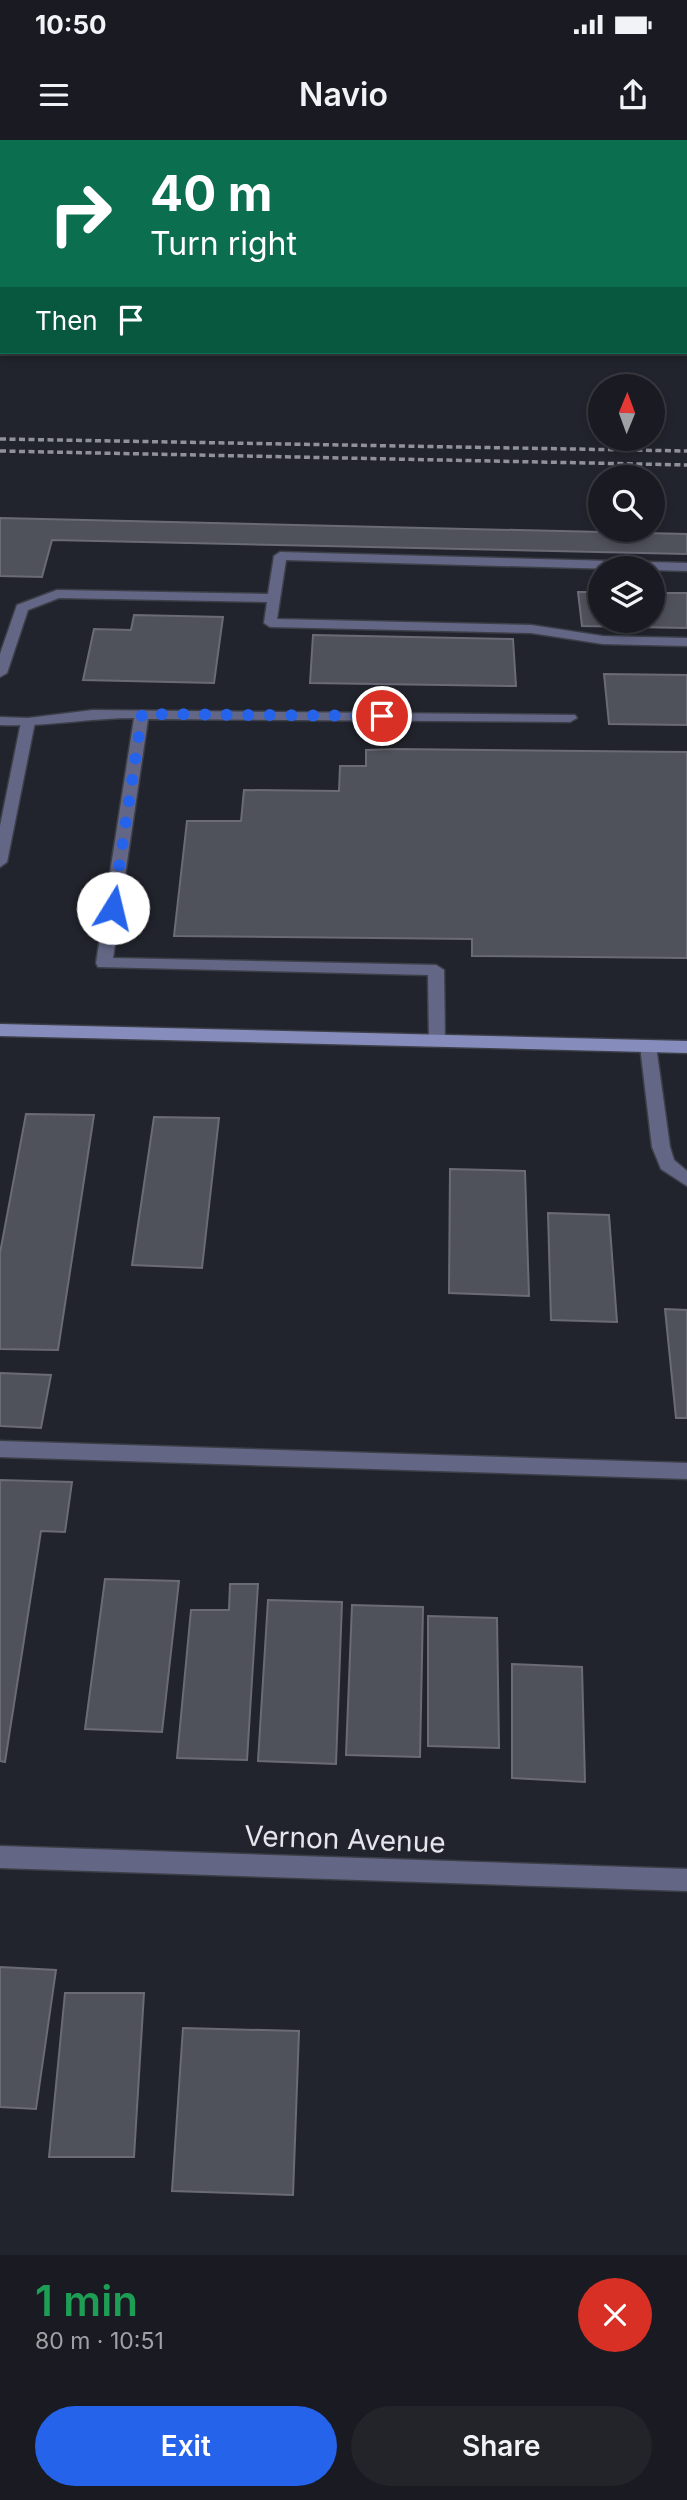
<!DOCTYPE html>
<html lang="en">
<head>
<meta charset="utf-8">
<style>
  body { margin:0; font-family:Inter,sans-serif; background:#23242a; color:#f1f3f6; height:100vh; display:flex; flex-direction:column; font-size:26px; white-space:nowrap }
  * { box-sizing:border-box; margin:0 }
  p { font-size:23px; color:#9fa1a5 }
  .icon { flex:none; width:38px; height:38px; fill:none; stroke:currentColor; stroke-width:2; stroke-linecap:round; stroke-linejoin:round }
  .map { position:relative; height:2115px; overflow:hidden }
  .side { display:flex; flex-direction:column; background:#1a1b22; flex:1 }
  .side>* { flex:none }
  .top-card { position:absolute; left:0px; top:0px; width:688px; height:214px; box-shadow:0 4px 10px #0003,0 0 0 2px #383940; background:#0b6e4f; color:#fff; overflow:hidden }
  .needle { width:46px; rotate:1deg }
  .tools { position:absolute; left:588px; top:234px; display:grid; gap:14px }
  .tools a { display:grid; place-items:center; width:77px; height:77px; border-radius:50%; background:#1a1b22; box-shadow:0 4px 10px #0003,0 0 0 2px #383940; font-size:35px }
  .pin { position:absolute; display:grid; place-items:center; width:60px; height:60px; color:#fff; margin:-30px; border:4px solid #fff; border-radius:50%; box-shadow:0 2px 7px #0007 }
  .me { position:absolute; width:77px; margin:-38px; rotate:9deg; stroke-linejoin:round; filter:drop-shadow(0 0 5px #0008) }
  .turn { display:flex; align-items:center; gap:24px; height:147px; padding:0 35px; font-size:32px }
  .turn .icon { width:91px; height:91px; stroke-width:2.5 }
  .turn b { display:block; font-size:49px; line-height:60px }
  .then { display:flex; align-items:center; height:66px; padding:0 35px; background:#0003; gap:14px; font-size:26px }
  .round { display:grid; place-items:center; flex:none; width:74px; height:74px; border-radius:37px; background:#23242a }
  .head { display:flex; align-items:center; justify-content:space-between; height:119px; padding:0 35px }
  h1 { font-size:42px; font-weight:600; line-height:52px; color:#1e9e55 }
  .button { display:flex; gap:14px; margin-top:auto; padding:14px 35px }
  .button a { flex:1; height:80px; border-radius:42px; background:#2563eb; color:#fff; font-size:28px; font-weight:600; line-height:80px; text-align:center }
  .button a+a { background:#23242a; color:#f1f3f6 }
  .status { display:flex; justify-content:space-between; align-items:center; height:49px; padding:0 35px; background:#1a1b22; direction:ltr }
  .status svg { height:19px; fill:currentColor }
  header { display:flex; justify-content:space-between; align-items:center; height:91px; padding:0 35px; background:#1a1b22; font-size:32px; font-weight:600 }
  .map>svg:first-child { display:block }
  .building { fill:#4f515b; stroke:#6a6b76; stroke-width:2 }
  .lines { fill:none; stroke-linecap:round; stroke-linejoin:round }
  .service-casing { stroke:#3d3f48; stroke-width:3 }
  .minor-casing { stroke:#3d3f48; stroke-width:3 }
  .secondary-casing { stroke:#3d3f48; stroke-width:3 }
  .service { fill:#636785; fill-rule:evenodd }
  .minor { fill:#636785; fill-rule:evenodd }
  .secondary { fill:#868dbc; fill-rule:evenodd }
  .rail { stroke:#919299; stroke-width:3.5; stroke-dasharray:6 3.5; stroke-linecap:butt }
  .route { stroke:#2563eb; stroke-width:12; stroke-dasharray:0 21.6 }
  .labels { text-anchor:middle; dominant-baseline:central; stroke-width:6; stroke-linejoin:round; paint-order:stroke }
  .near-street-label { font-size:28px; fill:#e5e6ec; stroke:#22242d }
</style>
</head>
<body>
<div class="status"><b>10:50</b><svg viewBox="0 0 49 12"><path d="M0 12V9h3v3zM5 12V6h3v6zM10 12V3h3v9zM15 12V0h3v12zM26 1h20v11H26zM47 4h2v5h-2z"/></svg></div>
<header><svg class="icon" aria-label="menu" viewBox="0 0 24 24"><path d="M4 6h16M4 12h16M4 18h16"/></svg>Navio<svg class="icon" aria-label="share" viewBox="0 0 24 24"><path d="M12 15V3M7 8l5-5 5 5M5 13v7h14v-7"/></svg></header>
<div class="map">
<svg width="687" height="2115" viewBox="0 0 687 2115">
  <rect width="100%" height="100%" fill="#22242d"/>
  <g class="building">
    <path d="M 0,378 L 687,394 L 687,414 L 52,400 L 42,437 L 0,436 Z"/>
    <path d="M 578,452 L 600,452 L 600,481 L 653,481 L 653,453 L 687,453 L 687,488 L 582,486 Z"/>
    <path d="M 134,475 L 223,477 L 214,543 L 83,540 L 94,489 L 131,490 Z"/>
    <path d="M 313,495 L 513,499 L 516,546 L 310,543 Z"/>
    <path d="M 604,534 L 687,535 L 687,585 L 609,584 Z"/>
    <path d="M 395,609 L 687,612 L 687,818 L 472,816 L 472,799 L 174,796 L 187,681 L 241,681 L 244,650 L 339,651 L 340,626 L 366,626 L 366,610 Z"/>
    <path d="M 26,974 L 94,975 L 58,1210 L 0,1209 L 0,1113 Z"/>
    <path d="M 154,977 L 219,978 L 202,1128 L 132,1125 Z"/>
    <path d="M 450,1029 L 525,1031 L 529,1156 L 449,1153 Z"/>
    <path d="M 548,1073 L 609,1075 L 617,1182 L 551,1180 Z"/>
    <path d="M 665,1169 L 687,1170 L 687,1278 L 676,1278 Z"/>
    <path d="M 0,1233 L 51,1235 L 41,1288 L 0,1286 Z"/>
    <path d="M 0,1340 L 72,1342 L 65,1392 L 41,1391 L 5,1622 L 0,1621 Z"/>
    <path d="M 105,1439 L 179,1441 L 162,1592 L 85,1589 Z"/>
    <path d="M 230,1444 L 258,1444 L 247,1620 L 177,1618 L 191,1470 L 229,1470 Z"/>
    <path d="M 268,1460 L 342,1462 L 336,1624 L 258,1621 Z"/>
    <path d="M 352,1465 L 423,1467 L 420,1617 L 346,1615 Z"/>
    <path d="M 428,1476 L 497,1478 L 499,1608 L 428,1606 Z"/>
    <path d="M 512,1524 L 582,1527 L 585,1642 L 512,1638 Z"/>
    <path d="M 0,1827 L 56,1830 L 36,1969 L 0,1967 Z"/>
    <path d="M 65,1853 L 144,1853 L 134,2017 L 49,2017 Z"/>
    <path d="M 183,1888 L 299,1891 L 293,2055 L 172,2051 Z"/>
  </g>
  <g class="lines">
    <defs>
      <g id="service">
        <path d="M 280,412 L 687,423 L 687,431 L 286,420 L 277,479 L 531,485 L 603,496 L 687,498 L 687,506 L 603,504 L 531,493 L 270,487 L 264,483 L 267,462 L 59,458 L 28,470 L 7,533 L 0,537 L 0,514 L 17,465 L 57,450 L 268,454 L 274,416 Z"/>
        <path d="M 93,570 L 575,575 L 577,578 L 570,582 L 148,579 L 113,818 L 436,825 L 444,830 L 445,901 L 443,905 L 431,905 L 429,901 L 428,835 L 98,827 L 96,823 L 134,578 C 89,578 45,587 0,585 L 0,577 L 28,578 Z"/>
        <path d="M 648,900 L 656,906 L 670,1007 L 674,1020 L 687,1031 L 687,1046 L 661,1029 L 652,1007 L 640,906 Z"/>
        <path d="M 0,1301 L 687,1323 L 687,1339 L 0,1317 Z"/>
      </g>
      <g id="minor">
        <path d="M 28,578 L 35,582 L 7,722 L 0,727 L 0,686 L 21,582 Z"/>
        <path d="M 0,1706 L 687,1729 L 687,1751 L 0,1728 Z"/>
      </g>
      <path id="secondary" d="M 0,884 L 687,901 L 687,913 L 0,896 Z"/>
    </defs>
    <use href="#service" class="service-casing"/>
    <use href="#minor" class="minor-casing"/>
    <use href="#secondary" class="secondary-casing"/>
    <use href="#service" class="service"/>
    <use href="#minor" class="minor"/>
    <use href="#secondary" class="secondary"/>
    <g class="rail">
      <path d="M 0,299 L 687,311"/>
      <path d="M 0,311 L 687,325"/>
    </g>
  </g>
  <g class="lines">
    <path class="route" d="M 113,768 L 142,574 L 382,576"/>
  </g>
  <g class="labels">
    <g class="near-street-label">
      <text transform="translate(345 1699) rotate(2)">Vernon Avenue</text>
    </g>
  </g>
</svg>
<div class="tools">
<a><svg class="needle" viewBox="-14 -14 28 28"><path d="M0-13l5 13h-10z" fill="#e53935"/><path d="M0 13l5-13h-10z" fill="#9fa1a5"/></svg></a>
<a><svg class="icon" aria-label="search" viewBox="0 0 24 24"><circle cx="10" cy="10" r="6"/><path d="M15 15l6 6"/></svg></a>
<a><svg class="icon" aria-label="layers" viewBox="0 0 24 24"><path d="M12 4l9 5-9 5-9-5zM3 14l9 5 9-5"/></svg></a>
</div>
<div class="pin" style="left:382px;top:576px;background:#d93025"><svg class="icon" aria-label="arrive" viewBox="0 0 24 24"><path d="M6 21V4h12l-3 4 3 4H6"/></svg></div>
<svg class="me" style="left:113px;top:768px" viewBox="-20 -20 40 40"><circle r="19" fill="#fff"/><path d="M0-13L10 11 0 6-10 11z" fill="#2563eb"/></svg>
<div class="top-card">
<div class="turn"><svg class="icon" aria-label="right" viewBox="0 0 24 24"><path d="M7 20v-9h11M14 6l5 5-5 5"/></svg><div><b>40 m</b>Turn right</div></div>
<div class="then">Then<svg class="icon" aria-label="arrive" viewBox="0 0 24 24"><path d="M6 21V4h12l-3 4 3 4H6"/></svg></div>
</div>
</div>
<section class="side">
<div class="head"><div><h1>1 min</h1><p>80 m · 10:51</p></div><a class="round" style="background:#d93025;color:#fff"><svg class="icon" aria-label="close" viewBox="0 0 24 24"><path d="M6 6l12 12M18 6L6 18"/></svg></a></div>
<div class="button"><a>Exit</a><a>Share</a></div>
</section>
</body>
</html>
